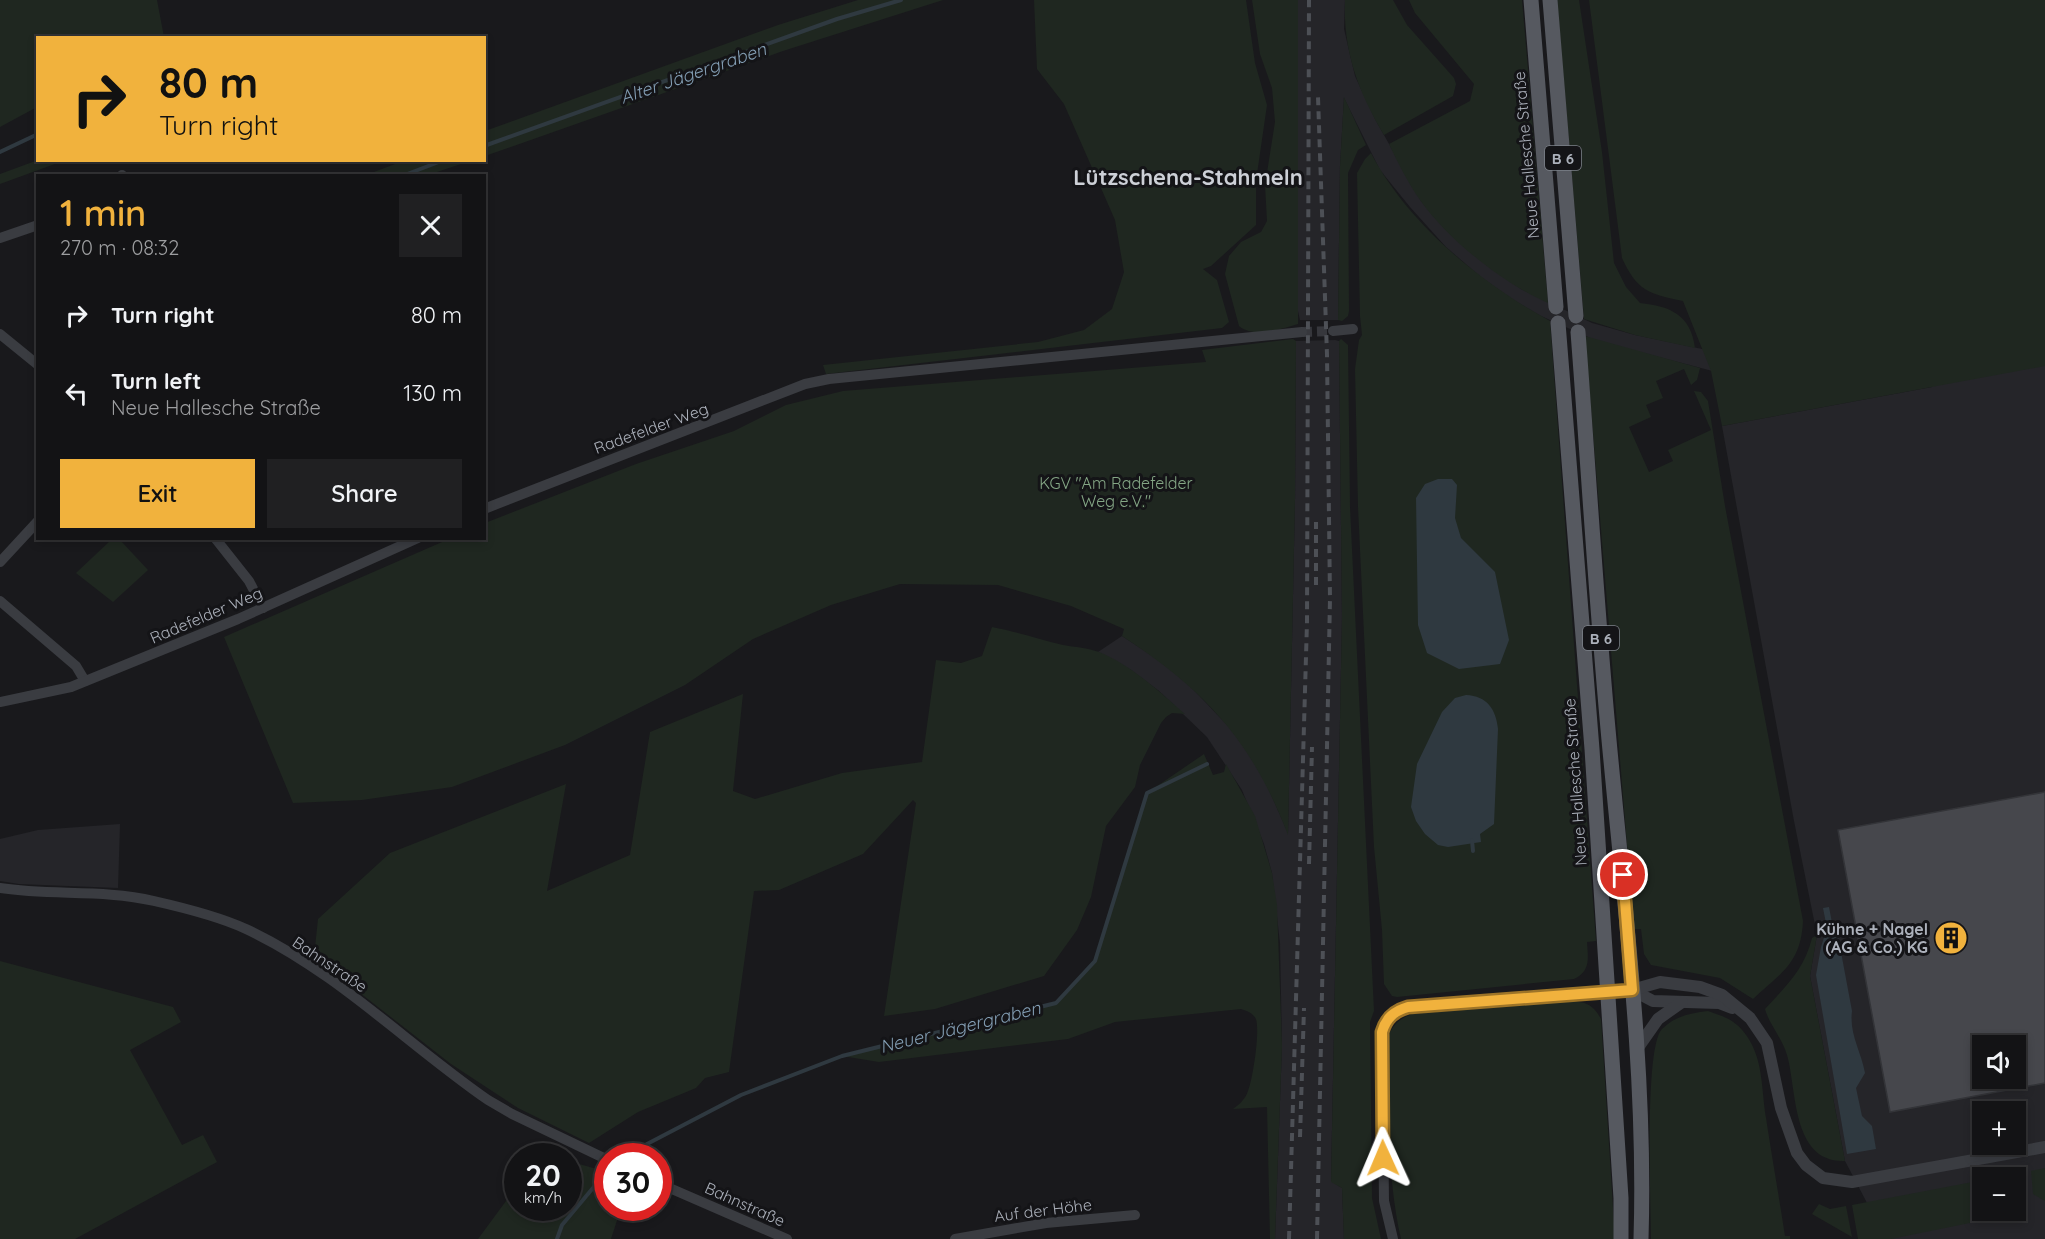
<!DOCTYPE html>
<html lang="en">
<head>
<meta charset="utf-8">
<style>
  body { margin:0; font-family:Quicksand,sans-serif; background:#202022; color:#f1f3f6; height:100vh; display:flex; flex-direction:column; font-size:22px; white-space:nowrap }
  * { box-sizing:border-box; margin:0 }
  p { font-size:20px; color:#9d9ea0 }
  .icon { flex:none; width:33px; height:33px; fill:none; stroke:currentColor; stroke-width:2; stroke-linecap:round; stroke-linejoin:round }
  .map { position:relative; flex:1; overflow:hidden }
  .panel { position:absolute; left:36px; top:174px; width:450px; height:366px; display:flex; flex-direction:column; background:#131315; border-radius:0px; box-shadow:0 3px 9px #0003,0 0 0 2px #323234 }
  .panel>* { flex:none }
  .top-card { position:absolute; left:36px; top:36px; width:450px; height:126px; border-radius:0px; box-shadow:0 3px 9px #0003,0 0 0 2px #323234; background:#f1b23d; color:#111; overflow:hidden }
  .fabs { position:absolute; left:1972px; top:1035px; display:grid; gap:12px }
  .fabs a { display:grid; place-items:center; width:54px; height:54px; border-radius:0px; background:#131315; box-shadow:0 3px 9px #0003,0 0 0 2px #323234; font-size:30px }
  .speed { position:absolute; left:504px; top:1143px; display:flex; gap:12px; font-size:30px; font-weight:700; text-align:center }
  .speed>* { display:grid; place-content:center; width:78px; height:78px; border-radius:50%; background:#131315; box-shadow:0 3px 9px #0003,0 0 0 2px #323234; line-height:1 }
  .speed small { font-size:15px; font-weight:400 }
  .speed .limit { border:9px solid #d22; background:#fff; color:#111 }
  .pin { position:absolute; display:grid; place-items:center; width:51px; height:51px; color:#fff; margin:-26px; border:3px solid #fff; border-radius:50%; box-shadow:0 2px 6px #0007 }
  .me { position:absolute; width:66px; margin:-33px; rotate:359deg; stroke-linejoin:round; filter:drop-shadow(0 0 4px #0008) }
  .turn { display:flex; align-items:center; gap:21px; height:126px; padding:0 24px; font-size:27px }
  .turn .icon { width:78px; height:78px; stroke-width:2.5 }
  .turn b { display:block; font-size:42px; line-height:51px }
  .round { display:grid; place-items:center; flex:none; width:63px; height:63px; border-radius:0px; background:#202022 }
  .headline { display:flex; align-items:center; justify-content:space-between; height:102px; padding:0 24px }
  h1 { font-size:36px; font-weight:600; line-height:45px; color:#f1b23d }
  .cta { display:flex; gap:12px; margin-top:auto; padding:12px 24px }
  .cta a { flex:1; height:69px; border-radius:0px; background:#f1b23d; color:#111; font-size:24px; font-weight:600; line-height:69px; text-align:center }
  .cta a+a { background:#202022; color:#f1f3f6 }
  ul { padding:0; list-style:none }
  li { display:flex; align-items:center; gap:18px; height:78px; padding:0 24px }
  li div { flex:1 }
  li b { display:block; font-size:22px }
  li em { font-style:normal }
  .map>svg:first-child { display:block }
  .built { fill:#252529; fill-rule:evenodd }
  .green { fill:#1f2720 }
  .water { fill:#2f3940 }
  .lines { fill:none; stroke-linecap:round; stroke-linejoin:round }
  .stream { stroke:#2f3940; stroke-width:4 }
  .building { fill:#46474c; stroke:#333438; stroke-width:1.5; fill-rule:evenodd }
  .minor-tunnel { stroke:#36373c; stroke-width:10; stroke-dasharray:10 5; stroke-linecap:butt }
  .minor { stroke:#3a3c41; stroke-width:10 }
  .tertiary { stroke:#3a3c41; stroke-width:12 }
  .primary { stroke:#565960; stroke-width:15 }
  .rail { stroke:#4d5056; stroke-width:4; stroke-dasharray:8 6; stroke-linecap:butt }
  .route-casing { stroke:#9d7428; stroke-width:15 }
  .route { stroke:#f1b23d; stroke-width:10 }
  .labels { text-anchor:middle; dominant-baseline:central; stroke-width:6; stroke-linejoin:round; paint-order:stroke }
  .shield { fill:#141417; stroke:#7e828a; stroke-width:1.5 }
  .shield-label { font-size:15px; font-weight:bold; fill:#acb1bb }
  .street-label { font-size:16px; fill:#acb1bb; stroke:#141417 }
  .park-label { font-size:16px; fill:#84a685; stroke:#141417 }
  .poi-label { font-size:16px; font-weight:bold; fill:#acb1bb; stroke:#141417; text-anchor:end }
  .water-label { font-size:18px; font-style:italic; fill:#849fb5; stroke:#141417 }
  .district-label { font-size:22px; font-weight:bold; fill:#cdd0d7; stroke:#141417 }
</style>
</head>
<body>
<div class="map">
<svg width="2045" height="1239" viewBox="0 0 2045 1239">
  <rect width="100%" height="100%" fill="#19191c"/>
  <g class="built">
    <path d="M 1298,0 L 1345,0 L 1344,29 L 1355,76 L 1375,119 L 1421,201 L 1451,234 L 1483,262 L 1521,289 L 1592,323 L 1635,335 L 1707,350 L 2045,325 L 2045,1239 L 1886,1239 L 1845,1161 L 1810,976 L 1817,935 L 1794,821 L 1722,426 L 1932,387 L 1782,389 L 1597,341 L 1541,316 L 1515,301 L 1482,278 L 1446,247 L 1410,207 L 1380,170 L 1344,98 L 1340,166 L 1338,320 L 1300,320 L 1296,302 ZM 1983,1046 L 2016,1046 L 2016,1078 L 1983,1078 ZM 1983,1112 L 2016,1112 L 2016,1144 L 1983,1144 ZM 1983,1178 L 2016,1178 L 2016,1210 L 1983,1210 Z"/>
    <path d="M 1335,340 L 1339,341 L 1342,617 L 1331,1181 L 1342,1188 L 1344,1239 L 1275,1239 L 1282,1046 L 1280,943 L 1272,873 L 1264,844 L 1242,790 L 1207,737 L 1159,691 L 1131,670 L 1098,652 L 1122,636 L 1157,659 L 1187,683 L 1231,729 L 1248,753 L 1265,781 L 1288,833 L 1295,500 L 1296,341 Z"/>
    <path d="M 120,824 L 118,888 L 19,884 L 0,881 L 0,839 L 38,830 Z"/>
  </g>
  <g class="green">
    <path d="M 0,0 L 157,0 L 164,37 L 38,38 L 37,107 L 0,127 Z"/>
    <path d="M 858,0 L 943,0 L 783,51 L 485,156 L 485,131 L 778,25 Z"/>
    <path d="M 1034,0 L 1246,0 L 1255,63 L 1267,105 L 1256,181 L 1256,225 L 1211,266 L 1203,269 L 1217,280 L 1229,322 L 1222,328 L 826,374 L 823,365 L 1038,342 L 1084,330 L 1112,309 L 1124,272 L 1115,220 L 1064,104 L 1037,69 Z"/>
    <path d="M 1252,0 L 1298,0 L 1298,324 C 1280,329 1255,339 1239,326 L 1225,274 L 1229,256 L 1241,242 L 1261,232 L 1267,221 L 1265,185 L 1275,122 L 1272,88 L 1260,54 Z"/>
    <path d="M 1345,0 L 1393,0 L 1407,25 L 1454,78 L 1456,84 L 1453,96 L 1384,135 C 1358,91 1343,51 1345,0 Z"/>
    <path d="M 1409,0 L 1522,0 L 1548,303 C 1503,283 1449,241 1420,200 C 1408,183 1398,163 1389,144 L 1470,101 L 1474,84 L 1415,13 Z"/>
    <path d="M 1557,0 L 1579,0 L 1602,152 L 1614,263 L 1626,287 L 1640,303 C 1670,306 1691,315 1695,348 L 1635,335 L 1584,319 Z"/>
    <path d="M 1589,0 L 2045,0 L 2045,366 L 1722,426 L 1711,371 L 1683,301 C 1649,294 1637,291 1622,258 Z"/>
    <path d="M 1344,97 L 1366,145 L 1358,150 L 1348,173 L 1349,311 L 1348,316 L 1342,321 L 1338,320 L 1340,166 Z"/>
    <path d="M 1371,153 C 1408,224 1481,283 1550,321 L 1596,941 L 1587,942 C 1588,958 1591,971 1574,979 L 1397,997 L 1392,996 L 1384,984 L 1382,930 L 1374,847 L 1358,507 L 1355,369 L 1359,340 L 1362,335 L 1360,316 L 1357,173 L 1365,159 Z"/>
    <path d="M 38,160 L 63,161 L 0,184 L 0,174 Z"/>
    <path d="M 403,161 L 403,160 L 470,161 L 428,175 L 366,175 Z"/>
    <path d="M 1585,336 L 1700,368 L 1697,380 L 1691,385 L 1684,369 L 1656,381 L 1663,398 L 1646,405 L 1651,417 L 1629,427 L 1649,472 L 1673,461 L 1668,450 L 1711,430 L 1694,391 L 1701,392 L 1708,401 L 1725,506 L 1803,921 C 1801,963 1782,972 1753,999 L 1720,978 L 1651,965 L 1644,954 L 1641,929 L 1634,929 Z"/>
    <path d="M 1293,339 L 1296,341 L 1295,500 L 1288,835 C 1252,741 1205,690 1122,636 L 1124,629 L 1071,606 L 998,585 L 900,584 L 831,605 L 753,639 L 685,685 L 565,745 L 452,787 L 362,800 L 293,803 L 224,637 L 449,539 L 484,538 L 485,523 L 636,464 L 734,431 L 786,405 L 843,391 L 1206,362 L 1202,350 Z"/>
    <path d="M 1341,339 L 1348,345 L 1350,507 L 1374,1011 L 1370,1022 L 1372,1198 L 1381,1239 L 1344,1239 L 1342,1188 L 1331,1182 L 1342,617 L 1339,341 Z"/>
    <path d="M 120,540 L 148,570 L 113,602 L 76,573 L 110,541 Z"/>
    <path d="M 992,627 C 1018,632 1038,639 1063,645 C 1075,647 1088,648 1099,652 C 1131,665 1159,691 1185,714 L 1172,713 L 1166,717 L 1161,723 L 1140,765 L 1135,787 L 1106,826 L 1091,897 L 1077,930 L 1044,976 L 935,1009 L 884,1016 L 916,803 L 913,800 L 863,854 L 779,890 L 754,891 L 729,1072 L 705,1078 L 696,1088 L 638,1112 L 589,1143 L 518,1108 L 451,1064 L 314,957 L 318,919 L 390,853 L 566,784 L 547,891 L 630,855 L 650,732 L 743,694 L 733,791 L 755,799 L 842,773 L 922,762 L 936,660 L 961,663 L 982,656 Z"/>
    <path d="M 1204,754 L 1213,775 L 1224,772 L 1226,764 L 1255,816 L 1272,873 L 1277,905 L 1282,1046 L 1275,1239 L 1270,1239 L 1267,1107 L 1233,1109 C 1239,1105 1246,1098 1248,1091 C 1253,1078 1260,1032 1256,1019 C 1253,1013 1247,1011 1241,1009 L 1115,1022 L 1068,1039 L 879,1062 L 842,1056 L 1056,1003 L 1095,961 L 1147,793 Z"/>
    <path d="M 1817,935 L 1810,976 L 1845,1161 C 1791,1163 1797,1089 1787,1055 C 1782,1038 1769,1024 1765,1009 C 1786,986 1804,970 1812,938 Z"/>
    <path d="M 0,961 L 173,1007 L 181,1022 L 130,1050 L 182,1145 L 203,1135 L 217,1162 L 75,1239 L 0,1239 Z"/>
    <path d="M 1559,1002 C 1580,1002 1590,999 1601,1019 L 1615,1239 L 1401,1239 C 1386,1172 1389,1104 1388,1036 C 1394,1024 1399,1019 1412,1014 Z"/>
    <path d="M 1708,1011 C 1722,1016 1733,1019 1743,1031 C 1764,1056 1761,1088 1766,1118 C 1772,1157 1779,1197 1785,1236 L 1790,1236 L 1790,1239 L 1651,1239 C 1651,1205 1644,1047 1662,1029 C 1675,1016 1691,1013 1708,1011 Z"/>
    <path d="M 569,1161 L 607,1172 L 608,1208 L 621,1208 L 611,1239 L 478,1239 L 506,1201 L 517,1191 L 518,1208 L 568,1208 Z"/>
    <path d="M 2045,1168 L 2045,1201 L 2033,1194 L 2031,1171 Z"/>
    <path d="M 1983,1180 L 1983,1210 L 2014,1211 L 2009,1215 L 1891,1239 L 1858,1239 L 1852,1205 Z"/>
    <path d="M 1819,1204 L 1830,1209 L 1846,1206 L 1852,1237 L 1812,1214 Z"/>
  </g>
  <g class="water">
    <path d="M 1438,479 L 1452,479 L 1457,485 L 1455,518 L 1461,538 L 1495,572 L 1509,640 L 1500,664 L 1459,669 L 1427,653 L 1418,625 L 1416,498 L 1425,484 Z"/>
    <path d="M 1466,695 C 1487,696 1496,709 1498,729 L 1494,824 L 1480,834 L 1481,842 L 1448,847 L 1438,845 L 1425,834 L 1416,821 L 1411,807 L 1417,764 L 1442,712 L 1455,698 Z"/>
    <path d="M 1829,907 L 1833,928 L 1838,936 L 1852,1011 C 1849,1034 1861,1051 1865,1073 L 1856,1088 L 1862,1116 L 1872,1126 L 1876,1149 L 1847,1154 L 1816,975 L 1821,947 L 1827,928 L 1823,908 Z"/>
  </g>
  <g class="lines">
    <g class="stream">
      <path d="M 484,146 L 837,19 L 901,0"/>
      <path d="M 0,152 L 38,134"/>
      <path d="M 402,176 L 444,160"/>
      <path d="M 1472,840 L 1473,851"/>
      <path d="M 624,1156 L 741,1095 L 842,1056 L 1056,1003 L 1095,961 L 1147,793 L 1207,764"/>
      <path d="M 557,1239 L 562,1225 L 608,1170"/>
    </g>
  </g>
  <path class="building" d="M 2045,792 L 2045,1083 L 1890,1112 L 1838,830 ZM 1983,1046 L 2016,1046 L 2016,1078 L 1983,1078 Z"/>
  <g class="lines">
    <path class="minor-tunnel" d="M 1302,332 L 1333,331"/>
    <g class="minor">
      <path d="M 122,175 L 122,176"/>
      <path d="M 0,238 L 38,225"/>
      <path d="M 1333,331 L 1353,329"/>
      <path d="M 0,334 L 38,365"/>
      <path d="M 484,509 L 805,384 L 829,379 L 1302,332"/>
      <path d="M 215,538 L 249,581 L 263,608"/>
      <path d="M 0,562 L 38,521"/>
      <path d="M 0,601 L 76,666 L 85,681"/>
      <path d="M 0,702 L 71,687 L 238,619 L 418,538"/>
      <path d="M 0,888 C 51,896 103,889 154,901 C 185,908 218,916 246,929 C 336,971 407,1044 488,1100 L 512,1114 L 608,1160"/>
      <path d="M 658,1183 L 787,1239"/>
      <path d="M 955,1239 L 1046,1223 L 1135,1215"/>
      <path d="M 1393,1239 L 1384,1201 L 1382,1032 C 1386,1018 1394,1011 1408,1007 L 1608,991"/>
    </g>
    <g class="tertiary">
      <path d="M 1632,990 L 1653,1001 L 1719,1003 L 1732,1008"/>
      <path d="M 1608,991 L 1632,990 L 1660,982 L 1700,987 L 1722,995 L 1750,1018 L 1767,1043 L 1781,1108 L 1797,1153 L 1806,1165 L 1823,1178 L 1852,1182 L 2045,1147"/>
      <path d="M 1637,1049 L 1658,1019 L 1682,1002"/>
    </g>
    <g class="primary">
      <path d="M 1531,0 L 1556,307"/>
      <path d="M 1550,0 L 1576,316"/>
      <path d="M 1558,323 L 1592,749 L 1621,1198 L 1621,1239"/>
      <path d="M 1578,332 C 1589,475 1597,618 1611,761 C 1626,919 1646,1079 1641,1239"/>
    </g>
    <g class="rail">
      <path d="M 1316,585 L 1316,522"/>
      <path d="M 1309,864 L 1312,747"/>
      <path d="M 1300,1137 L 1304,1008"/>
      <path d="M 1289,1239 L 1307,622 L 1309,0"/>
      <path d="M 1317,1239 L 1330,599 L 1327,355 L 1318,97"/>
    </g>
  </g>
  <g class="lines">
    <defs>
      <path id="route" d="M 1383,1158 L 1382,1032 C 1386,1018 1394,1011 1408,1007 L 1632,990 L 1623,875"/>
    </defs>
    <use href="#route" class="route-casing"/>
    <use href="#route" class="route"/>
  </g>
  <defs>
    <symbol id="building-disc" viewBox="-11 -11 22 22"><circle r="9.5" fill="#f1b23d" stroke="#141417"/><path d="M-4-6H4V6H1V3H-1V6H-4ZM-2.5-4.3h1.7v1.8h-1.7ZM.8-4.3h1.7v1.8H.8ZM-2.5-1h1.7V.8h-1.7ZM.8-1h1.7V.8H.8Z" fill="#111"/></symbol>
  </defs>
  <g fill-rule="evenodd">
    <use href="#building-disc" x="1932" y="919" width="38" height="38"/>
  </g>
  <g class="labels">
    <g class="shield">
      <rect x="1545" y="146" width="36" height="24" rx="4.5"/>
      <rect x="1583" y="626" width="36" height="24" rx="4.5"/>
    </g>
    <g class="shield-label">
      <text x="1563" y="158">B 6</text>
      <text x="1601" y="638">B 6</text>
    </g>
    <g class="street-label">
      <text transform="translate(1526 155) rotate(-95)">Neue Hallesche Straße</text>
      <text transform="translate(651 428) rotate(-20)">Radefelder Weg</text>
      <text transform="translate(206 615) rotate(-23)">Radefelder Weg</text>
      <text transform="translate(1575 782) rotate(-94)">Neue Hallesche Straße</text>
      <text transform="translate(330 964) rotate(34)">Bahnstraße</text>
      <text transform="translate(745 1204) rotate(24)">Bahnstraße</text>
      <text transform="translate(1043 1210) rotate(-7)">Auf der Höhe</text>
    </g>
    <g class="park-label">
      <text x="1116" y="483">KGV "Am Radefelder<tspan x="1116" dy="18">Weg e.V."</tspan></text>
    </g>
    <g class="poi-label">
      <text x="1928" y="929">Kühne + Nagel<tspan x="1928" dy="18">(AG &amp; Co.) KG</tspan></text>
    </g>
    <g class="water-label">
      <text transform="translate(693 73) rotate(-19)">Alter Jägergraben</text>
      <text transform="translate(960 1027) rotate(-14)">Neuer Jägergraben</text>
    </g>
    <g class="district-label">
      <text x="1188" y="177">Lützschena-Stahmeln</text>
    </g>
  </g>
</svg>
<div class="fabs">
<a><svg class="icon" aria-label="sound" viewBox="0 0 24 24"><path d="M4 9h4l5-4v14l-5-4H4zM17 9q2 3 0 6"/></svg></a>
<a>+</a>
<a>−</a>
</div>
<div class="speed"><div>20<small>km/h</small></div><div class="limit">30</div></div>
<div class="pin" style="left:1623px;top:875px;background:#d93025"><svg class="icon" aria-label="arrive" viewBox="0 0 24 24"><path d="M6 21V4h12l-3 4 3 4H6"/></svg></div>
<svg class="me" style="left:1383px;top:1158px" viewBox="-20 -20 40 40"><path d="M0-17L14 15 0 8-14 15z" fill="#f1b23d" stroke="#fff" stroke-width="4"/></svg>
<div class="top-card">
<div class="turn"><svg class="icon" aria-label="right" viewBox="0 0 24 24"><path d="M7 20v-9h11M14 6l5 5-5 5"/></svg><div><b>80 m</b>Turn right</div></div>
</div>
<section class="panel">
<div class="headline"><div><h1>1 min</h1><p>270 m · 08:32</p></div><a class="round"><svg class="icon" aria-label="close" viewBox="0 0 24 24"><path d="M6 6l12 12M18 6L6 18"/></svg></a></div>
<ul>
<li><svg class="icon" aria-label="right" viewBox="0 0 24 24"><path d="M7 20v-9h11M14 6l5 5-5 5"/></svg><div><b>Turn right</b></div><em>80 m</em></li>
<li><svg class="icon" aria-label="left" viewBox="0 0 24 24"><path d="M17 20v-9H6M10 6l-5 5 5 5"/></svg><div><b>Turn left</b><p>Neue Hallesche Straße</p></div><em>130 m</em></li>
</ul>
<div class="cta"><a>Exit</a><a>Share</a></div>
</section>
</div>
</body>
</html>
